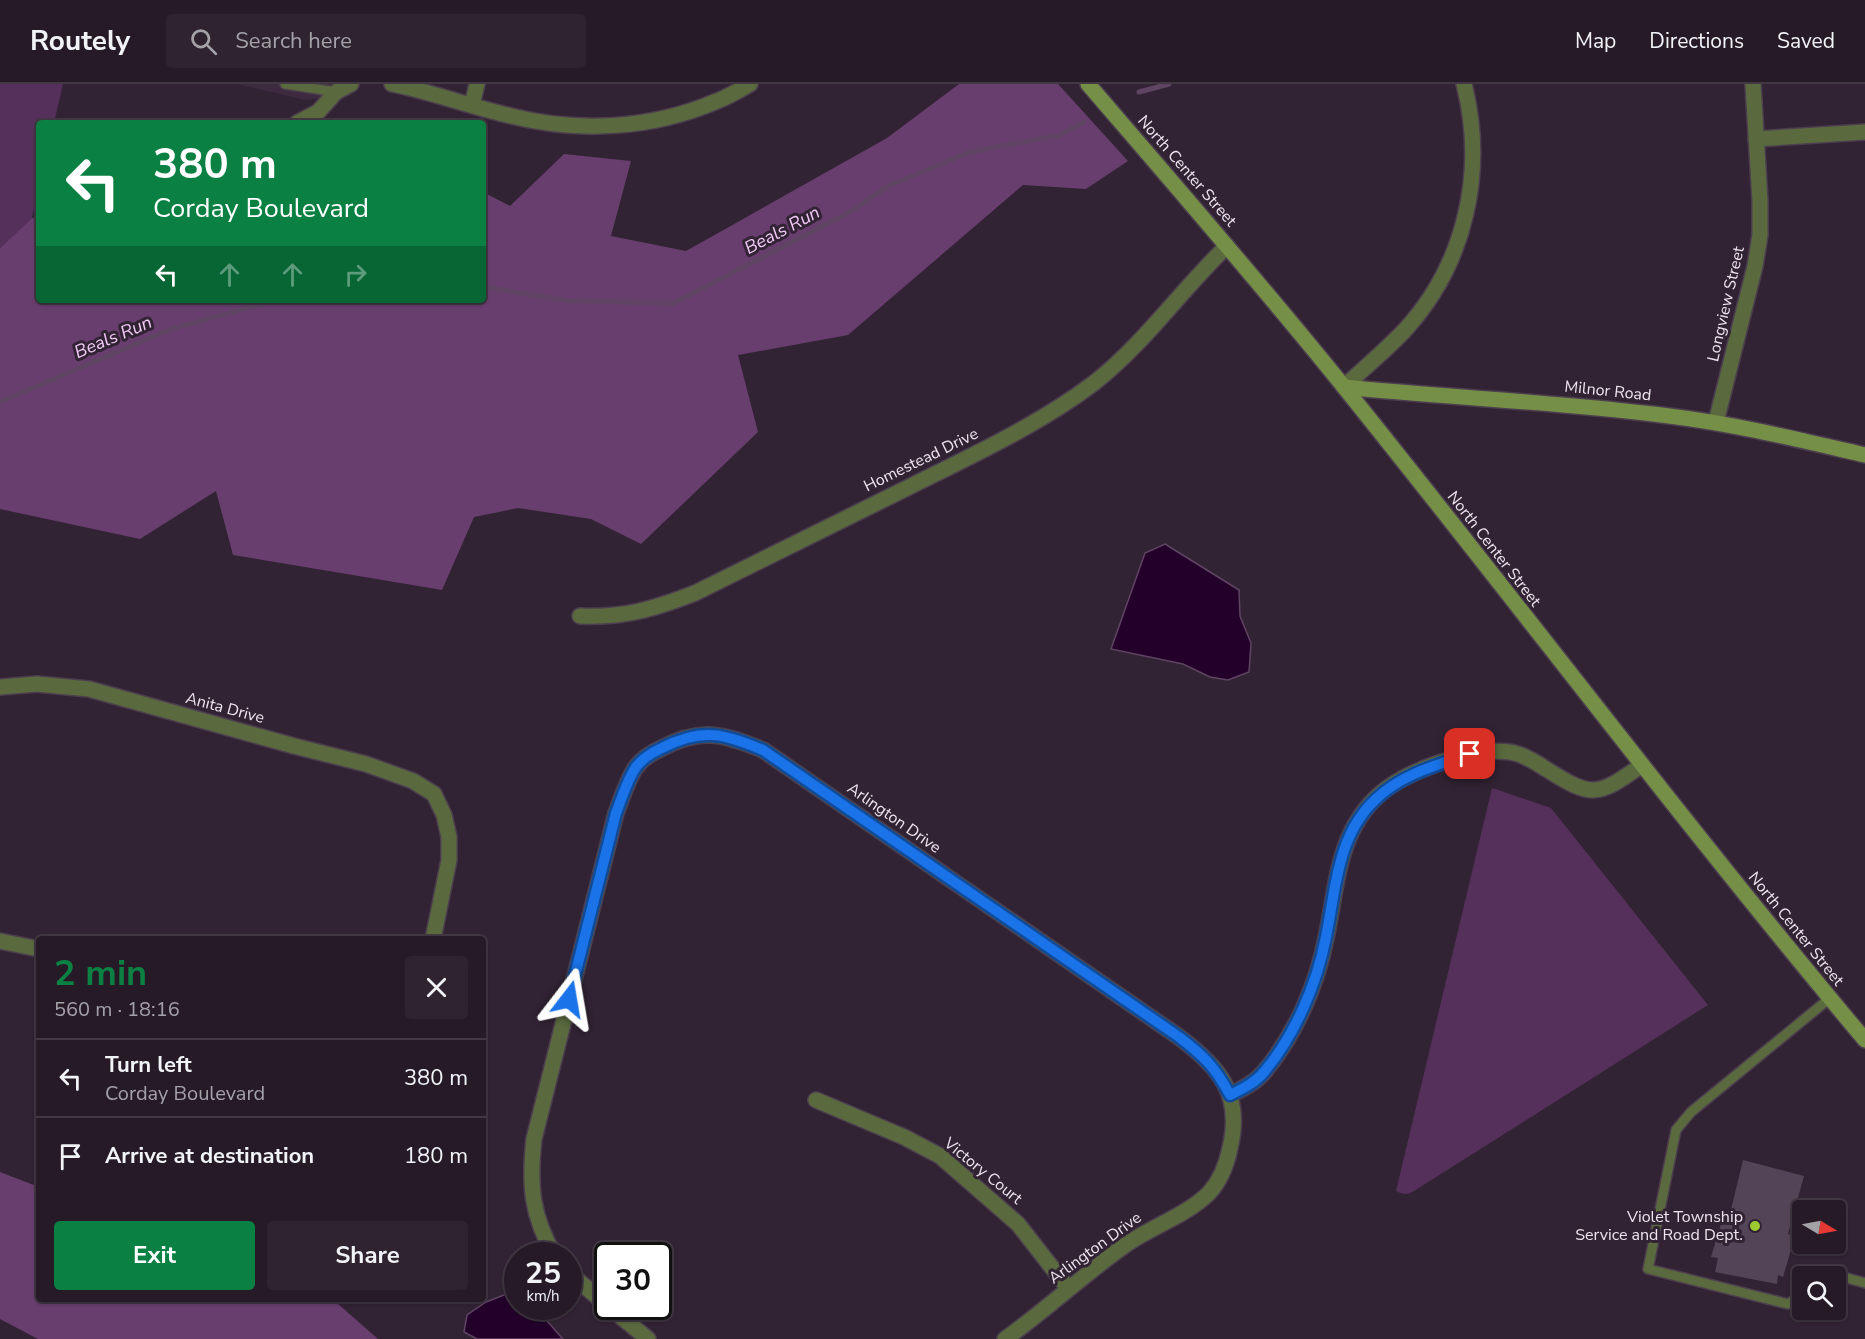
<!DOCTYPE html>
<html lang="en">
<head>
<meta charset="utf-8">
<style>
  body { margin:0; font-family:"Nunito Sans",sans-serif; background:#2e232f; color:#f1f3f6; height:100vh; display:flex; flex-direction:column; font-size:22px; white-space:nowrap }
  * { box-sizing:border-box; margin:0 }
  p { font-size:20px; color:#a4a1a7 }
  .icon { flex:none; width:33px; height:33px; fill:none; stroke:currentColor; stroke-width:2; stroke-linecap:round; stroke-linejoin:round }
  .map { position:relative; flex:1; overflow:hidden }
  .side { position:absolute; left:36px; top:852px; width:450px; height:366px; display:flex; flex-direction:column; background:#261a27; border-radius:6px; box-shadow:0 2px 4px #0004,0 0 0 2px #423844 }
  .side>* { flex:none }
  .banner { position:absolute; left:36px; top:36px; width:450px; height:183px; border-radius:6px; box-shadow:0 2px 4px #0004,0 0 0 2px #423844; background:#0b8043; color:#fff; overflow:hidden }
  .needle { width:39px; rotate:100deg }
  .tools { position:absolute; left:1792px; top:1116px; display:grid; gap:12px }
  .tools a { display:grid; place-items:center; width:54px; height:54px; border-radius:6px; background:#261a27; box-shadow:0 2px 4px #0004,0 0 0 2px #423844; font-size:30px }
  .speed { position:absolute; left:504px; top:1158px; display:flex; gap:12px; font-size:30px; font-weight:700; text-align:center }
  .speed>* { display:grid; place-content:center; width:78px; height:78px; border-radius:50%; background:#261a27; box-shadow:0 2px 4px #0004,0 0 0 2px #423844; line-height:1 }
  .speed small { font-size:15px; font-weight:400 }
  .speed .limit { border:3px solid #111; border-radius:9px; background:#fff; color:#111 }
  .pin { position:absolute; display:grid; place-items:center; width:51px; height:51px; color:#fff; margin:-26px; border-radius:12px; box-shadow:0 3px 9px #0006 }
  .me { position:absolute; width:66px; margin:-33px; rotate:14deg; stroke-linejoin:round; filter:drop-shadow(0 0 4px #0008) }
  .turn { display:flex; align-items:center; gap:21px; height:126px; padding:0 18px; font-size:27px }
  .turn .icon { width:78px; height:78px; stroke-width:2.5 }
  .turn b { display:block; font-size:42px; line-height:51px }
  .lanes { display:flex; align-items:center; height:57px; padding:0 18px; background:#0003; justify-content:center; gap:30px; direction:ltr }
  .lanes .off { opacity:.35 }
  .round { display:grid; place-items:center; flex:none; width:63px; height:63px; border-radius:6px; background:#2e232f }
  .summary { display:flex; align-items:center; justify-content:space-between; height:102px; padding:0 18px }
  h1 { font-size:36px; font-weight:700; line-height:45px; color:#0b8043 }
  .button { display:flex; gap:12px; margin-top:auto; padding:12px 18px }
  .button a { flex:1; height:69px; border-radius:6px; background:#0b8043; color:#fff; font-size:24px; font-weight:700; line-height:69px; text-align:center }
  .button a+a { background:#2e232f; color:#f1f3f6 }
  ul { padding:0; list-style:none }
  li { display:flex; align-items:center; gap:18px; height:78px; padding:0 18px; border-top:2px solid #423844 }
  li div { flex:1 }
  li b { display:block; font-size:22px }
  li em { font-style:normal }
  header { display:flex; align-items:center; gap:36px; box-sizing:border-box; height:84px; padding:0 30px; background:#261a27; border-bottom:2px solid #423844 }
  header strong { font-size:28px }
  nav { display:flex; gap:33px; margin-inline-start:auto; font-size:21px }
  .search { width:420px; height:54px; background:#2e232f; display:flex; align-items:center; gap:15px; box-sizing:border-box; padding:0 21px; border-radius:6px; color:#a4a1a7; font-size:22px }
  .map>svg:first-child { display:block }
  .built { fill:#3d2a40 }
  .green { fill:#55305a }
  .forest { fill:#683e6e }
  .water { fill:#230029; stroke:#604464; stroke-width:1.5 }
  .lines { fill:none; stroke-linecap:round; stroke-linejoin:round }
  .stream { stroke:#604464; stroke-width:5 }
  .building { fill:#544457 }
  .service-casing { stroke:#4c3e4e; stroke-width:12 }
  .minor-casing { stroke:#4c3e4e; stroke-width:18 }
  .secondary-casing { stroke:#4c3e4e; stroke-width:18 }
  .service { stroke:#5a6a3e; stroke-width:9 }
  .minor { stroke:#5a6a3e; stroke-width:15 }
  .secondary { stroke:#758f47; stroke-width:15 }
  .route-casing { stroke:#114b97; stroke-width:15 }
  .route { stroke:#1a73e8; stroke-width:10 }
  .poi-dot { fill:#9dca30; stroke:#322334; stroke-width:2 }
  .labels { text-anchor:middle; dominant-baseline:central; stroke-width:6; stroke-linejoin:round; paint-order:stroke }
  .street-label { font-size:16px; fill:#eee4ef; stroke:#322334 }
  .poi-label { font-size:16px; fill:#eee4ef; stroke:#322334; text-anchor:end }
  .water-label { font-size:18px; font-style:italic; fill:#f1caf6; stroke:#322334 }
</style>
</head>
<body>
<header>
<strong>Routely</strong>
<div class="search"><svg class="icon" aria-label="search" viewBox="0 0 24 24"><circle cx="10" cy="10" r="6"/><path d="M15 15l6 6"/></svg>Search here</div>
<nav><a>Map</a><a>Directions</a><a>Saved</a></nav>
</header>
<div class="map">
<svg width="1865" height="1255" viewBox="0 0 1865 1255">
  <rect width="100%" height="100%" fill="#322334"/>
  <path class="built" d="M 237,0 L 336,0 L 322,14 L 306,16 Z"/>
  <g class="green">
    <path d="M 0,0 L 63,0 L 54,39 L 39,39 L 39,102 L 32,134 L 0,164 Z"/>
    <path d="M 1492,704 L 1551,724 L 1708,921 L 1414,1107 C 1407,1111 1404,1111 1396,1107 Z"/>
  </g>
  <g class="forest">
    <path d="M 959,0 L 1058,0 L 1128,77 L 1086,105 L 1023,101 L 848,251 L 738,271 L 758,348 L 641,460 L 591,435 L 518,424 L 474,433 L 442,506 L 233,471 L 216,407 L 140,455 L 0,425 L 0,164 L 32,134 L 39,133 L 39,216 L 483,216 L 483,108 L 510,122 L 564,70 L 631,77 L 611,152 L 686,167 L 887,54 Z"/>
    <path d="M 0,1088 L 39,1103 L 39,1215 L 328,1215 L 337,1219 L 378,1255 L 38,1255 L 0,1235 Z"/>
  </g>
  <g class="water">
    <path d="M 1165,460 L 1239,506 L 1240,532 L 1251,559 L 1249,588 L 1228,596 L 1210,593 L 1183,580 L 1111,565 L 1145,469 Z"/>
    <path d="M 509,1209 L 517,1215 L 518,1222 C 538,1222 550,1241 563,1255 L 477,1255 L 464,1248 L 467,1231 L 486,1218 Z"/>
  </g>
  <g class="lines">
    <g class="stream">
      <path d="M 1139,8 L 1169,0"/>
      <path d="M 483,203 L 571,217 L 674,219 L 850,128 L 888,102 L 970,68 L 1060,51 L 1084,38"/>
      <path d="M 0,318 L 171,245 L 276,216"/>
    </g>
  </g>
  <path class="building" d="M 1743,1076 L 1804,1092 L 1788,1150 L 1795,1152 L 1783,1193 L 1778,1191 L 1777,1200 L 1715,1188 L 1718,1174 L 1711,1173 L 1723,1133 L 1729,1134 Z"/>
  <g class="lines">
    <defs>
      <g id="service">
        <path d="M 285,0 L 336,8"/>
        <path d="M 1815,1192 L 1818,1186 L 1865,1199"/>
        <path d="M 1803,1210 L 1788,1220 L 1648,1185 L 1676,1046 L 1691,1028 L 1830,914"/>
      </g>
      <g id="minor">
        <path d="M 392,0 C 432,8 471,23 511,32 C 580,49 652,45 717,17 C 728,13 739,6 750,0"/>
        <path d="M 472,21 L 477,0"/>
        <path d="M 297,39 L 318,28 L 336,8 L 351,0"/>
        <path d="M 1756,55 L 1865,48"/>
        <path d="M 1344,303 C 1364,284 1385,267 1404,247 C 1466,180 1486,87 1464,0"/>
        <path d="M 1716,338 L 1755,182 L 1760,151 L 1760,117 L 1753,0"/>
        <path d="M 580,532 C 624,534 654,525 695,509 C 767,473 839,437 911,402 C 973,371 1040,340 1094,299 C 1145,259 1181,206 1227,162"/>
        <path d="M 0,603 L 37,600 L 89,605 L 294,662 L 366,680 L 413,697 L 434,710 L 444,731 L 449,753 L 449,776 L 433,855"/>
        <path d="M 0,857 L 39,865"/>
        <path d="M 1230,1011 C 1242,1005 1255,999 1264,988 C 1295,951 1317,901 1326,854 C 1338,799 1337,740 1389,703 C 1416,684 1485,659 1518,670 C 1527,673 1537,679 1546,685 C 1592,714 1597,713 1642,681"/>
        <path d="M 816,1016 L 904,1053 L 940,1072 L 1018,1140 L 1068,1204"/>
        <path d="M 555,1172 C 531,1132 529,1100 534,1055 L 616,729 C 622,714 627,696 636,683 C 642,675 653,668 662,664 C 701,643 724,650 763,666 L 1179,953 C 1219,983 1243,1010 1230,1064 C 1227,1079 1220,1097 1209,1109 C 1186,1132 1150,1143 1124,1162 C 1083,1191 1046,1226 1005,1255"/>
        <path d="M 568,1188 L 608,1222"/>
        <path d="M 608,1222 L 648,1255"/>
      </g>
      <g id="secondary">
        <path d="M 1088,0 C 1174,100 1261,200 1344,303 C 1519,520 1686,743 1865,956"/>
        <path d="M 1344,303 C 1452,314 1561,318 1669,332 C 1735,340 1800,356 1865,371"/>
      </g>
    </defs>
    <use href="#service" class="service-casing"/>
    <use href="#minor" class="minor-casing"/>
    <use href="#secondary" class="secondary-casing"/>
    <use href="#service" class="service"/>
    <use href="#minor" class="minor"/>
    <use href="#secondary" class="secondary"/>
  </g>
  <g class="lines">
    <defs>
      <path id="route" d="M 569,915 L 616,729 C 622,714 627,696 636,683 C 642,675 653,668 662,664 C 702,643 724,650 763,666 L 1179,953 C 1205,973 1215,983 1230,1011 C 1242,1005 1255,999 1264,988 C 1295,951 1317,900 1326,853 C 1336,804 1337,751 1376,715 C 1402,690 1437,681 1470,670"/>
    </defs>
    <use href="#route" class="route-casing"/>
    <use href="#route" class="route"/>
  </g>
  <circle class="poi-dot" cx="1755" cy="1142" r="6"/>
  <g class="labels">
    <g class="street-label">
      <text transform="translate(1187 87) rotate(49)">North Center Street</text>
      <text transform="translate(1726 220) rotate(-77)">Longview Street</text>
      <text transform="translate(1608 307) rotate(6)">Milnor Road</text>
      <text transform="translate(921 376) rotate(-26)">Homestead Drive</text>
      <text transform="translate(1494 465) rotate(52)">North Center Street</text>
      <text transform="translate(225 624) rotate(15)">Anita Drive</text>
      <text transform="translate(894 734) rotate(35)">Arlington Drive</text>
      <text transform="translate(1796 845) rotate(51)">North Center Street</text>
      <text transform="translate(983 1087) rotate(39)">Victory Court</text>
      <text transform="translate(1095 1164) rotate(-36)">Arlington Drive</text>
    </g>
    <g class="poi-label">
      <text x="1743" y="1133">Violet Township<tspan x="1743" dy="18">Service and Road Dept.</tspan></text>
    </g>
    <g class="water-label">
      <text transform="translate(782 146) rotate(-28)">Beals Run</text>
      <text transform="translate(113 253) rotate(-23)">Beals Run</text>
    </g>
  </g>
</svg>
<div class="tools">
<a><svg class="needle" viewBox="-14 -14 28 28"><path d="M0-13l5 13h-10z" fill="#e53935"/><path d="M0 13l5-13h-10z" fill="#a4a1a7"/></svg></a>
<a><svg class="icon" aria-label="search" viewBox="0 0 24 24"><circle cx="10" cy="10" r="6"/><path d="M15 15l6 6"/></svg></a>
</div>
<div class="speed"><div>25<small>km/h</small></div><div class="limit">30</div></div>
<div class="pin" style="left:1470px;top:670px;background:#d93025"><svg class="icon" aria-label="arrive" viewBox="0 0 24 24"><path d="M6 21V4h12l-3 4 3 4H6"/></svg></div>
<svg class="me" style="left:569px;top:915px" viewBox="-20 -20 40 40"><path d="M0-17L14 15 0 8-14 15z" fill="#1a73e8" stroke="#fff" stroke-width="4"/></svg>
<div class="banner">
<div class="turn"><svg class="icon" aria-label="left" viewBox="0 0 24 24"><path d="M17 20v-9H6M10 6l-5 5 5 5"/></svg><div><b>380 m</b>Corday Boulevard</div></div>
<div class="lanes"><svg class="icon" aria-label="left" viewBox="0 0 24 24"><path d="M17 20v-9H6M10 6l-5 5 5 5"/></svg><svg class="icon off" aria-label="ahead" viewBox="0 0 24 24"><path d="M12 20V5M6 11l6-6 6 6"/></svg><svg class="icon off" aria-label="ahead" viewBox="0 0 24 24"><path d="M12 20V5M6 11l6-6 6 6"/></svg><svg class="icon off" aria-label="right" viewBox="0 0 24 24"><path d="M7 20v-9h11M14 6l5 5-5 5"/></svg></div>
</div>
<section class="side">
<div class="summary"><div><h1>2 min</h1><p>560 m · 18:16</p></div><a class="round"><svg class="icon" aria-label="close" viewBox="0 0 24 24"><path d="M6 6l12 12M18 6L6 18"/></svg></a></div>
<ul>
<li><svg class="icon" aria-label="left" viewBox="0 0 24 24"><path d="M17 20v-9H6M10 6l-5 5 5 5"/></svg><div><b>Turn left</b><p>Corday Boulevard</p></div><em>380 m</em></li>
<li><svg class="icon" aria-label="arrive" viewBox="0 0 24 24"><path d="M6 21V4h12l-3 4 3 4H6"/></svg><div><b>Arrive at destination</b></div><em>180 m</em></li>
</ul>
<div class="button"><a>Exit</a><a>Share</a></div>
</section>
</div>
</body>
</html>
